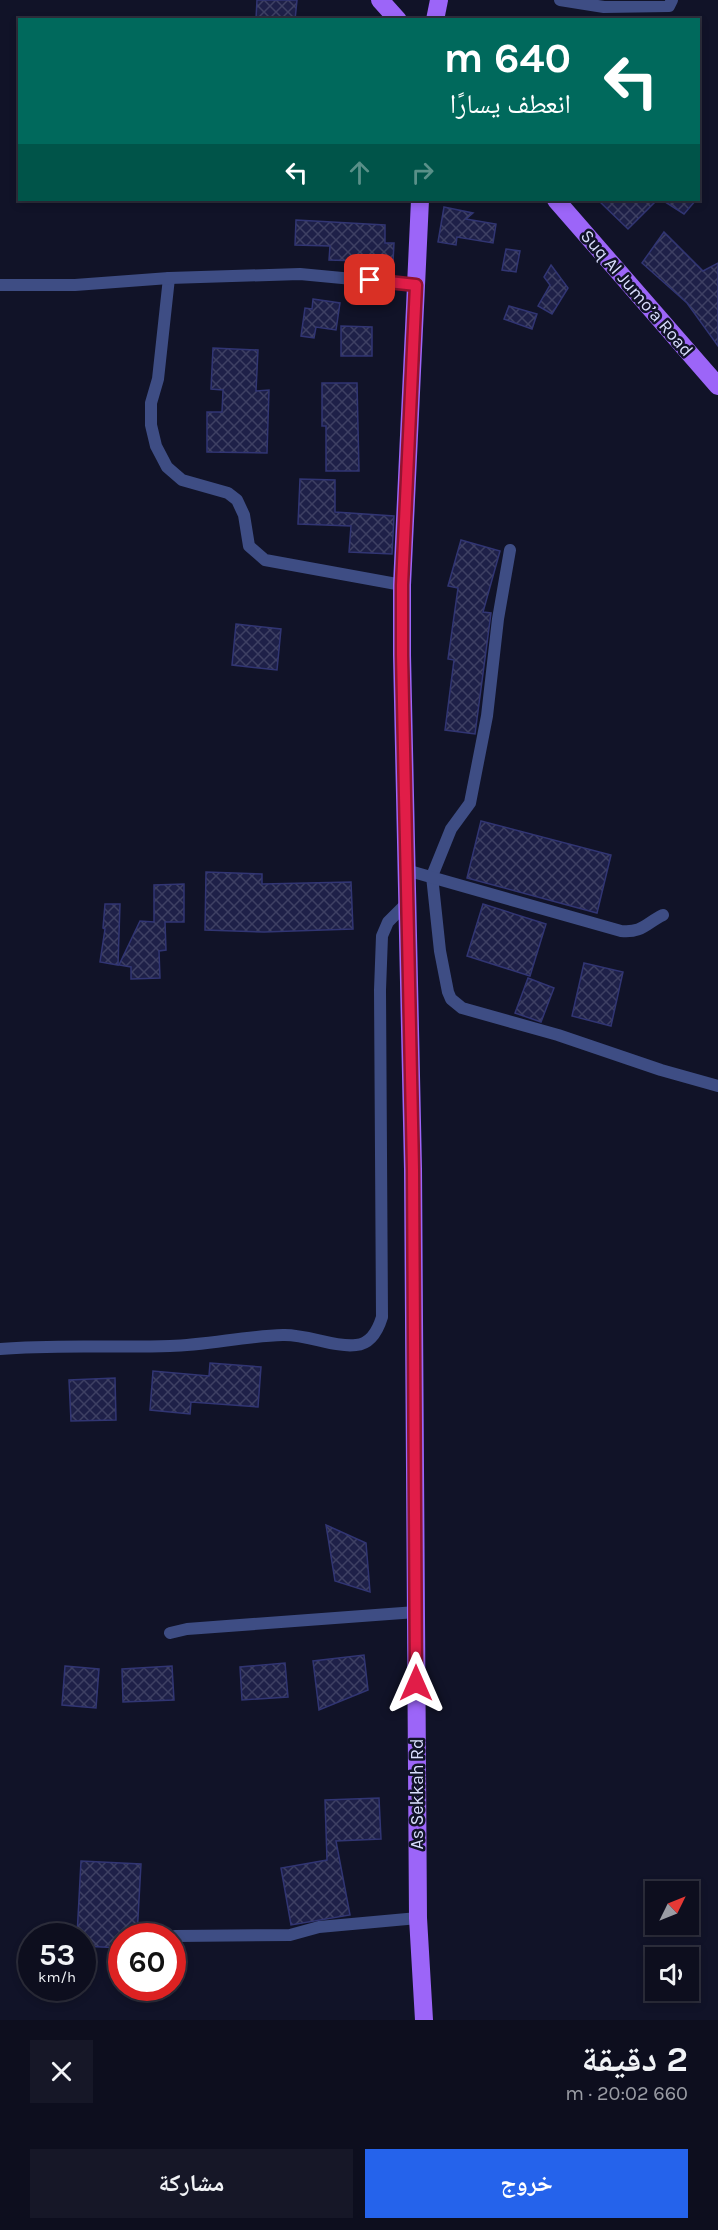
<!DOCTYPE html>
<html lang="ar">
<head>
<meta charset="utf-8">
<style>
  body { margin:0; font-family:Karla,"Noto Naskh Arabic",sans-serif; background:#161727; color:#f1f3f6; direction:rtl; height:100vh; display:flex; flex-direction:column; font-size:22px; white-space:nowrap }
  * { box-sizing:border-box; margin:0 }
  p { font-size:20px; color:#9a9ca4 }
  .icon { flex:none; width:33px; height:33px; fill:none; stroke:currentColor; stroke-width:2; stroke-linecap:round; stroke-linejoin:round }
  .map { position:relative; height:2020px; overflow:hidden; direction:ltr }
  .details { display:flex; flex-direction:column; background:#0d0e1e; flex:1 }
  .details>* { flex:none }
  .top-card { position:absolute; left:18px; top:18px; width:682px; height:183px; border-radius:0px; box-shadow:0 3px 9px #0003,0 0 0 2px #2d2e3c; direction:rtl; background:#00695c; color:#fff; overflow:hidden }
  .needle { width:39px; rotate:47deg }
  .buttons { position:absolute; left:645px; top:1881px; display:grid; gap:12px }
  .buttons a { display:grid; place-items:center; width:54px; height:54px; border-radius:0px; background:#0d0e1e; box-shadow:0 3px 9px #0003,0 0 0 2px #2d2e3c; font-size:30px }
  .speed { position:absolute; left:18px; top:1923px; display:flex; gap:12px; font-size:30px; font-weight:700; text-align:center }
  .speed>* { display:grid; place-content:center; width:78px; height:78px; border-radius:50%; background:#0d0e1e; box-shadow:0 3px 9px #0003,0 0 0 2px #2d2e3c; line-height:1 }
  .speed small { font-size:15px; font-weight:400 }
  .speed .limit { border:9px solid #d22; background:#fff; color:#111 }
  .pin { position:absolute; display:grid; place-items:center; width:51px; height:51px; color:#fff; margin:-26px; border-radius:12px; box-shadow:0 3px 9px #0006 }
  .me { position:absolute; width:66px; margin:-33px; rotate:0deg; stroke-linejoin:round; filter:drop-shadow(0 0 4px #0008) }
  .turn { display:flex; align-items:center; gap:21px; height:126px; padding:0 30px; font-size:27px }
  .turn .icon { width:78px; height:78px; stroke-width:2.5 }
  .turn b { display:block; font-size:42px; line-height:51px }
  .lanes { display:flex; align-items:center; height:57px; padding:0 30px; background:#0003; justify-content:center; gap:30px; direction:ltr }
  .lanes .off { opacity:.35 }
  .round { display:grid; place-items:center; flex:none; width:63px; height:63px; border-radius:0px; background:#161727 }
  .overview { display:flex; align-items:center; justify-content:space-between; height:102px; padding:0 30px }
  h1 { font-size:36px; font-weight:700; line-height:45px }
  .button { display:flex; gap:12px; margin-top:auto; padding:12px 30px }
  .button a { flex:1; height:69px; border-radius:0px; background:#2563eb; color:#fff; font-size:24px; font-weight:700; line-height:69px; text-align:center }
  .button a+a { background:#161727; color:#f1f3f6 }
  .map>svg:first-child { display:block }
  .building { fill:url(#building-cross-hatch); stroke:#313573; stroke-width:1.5 }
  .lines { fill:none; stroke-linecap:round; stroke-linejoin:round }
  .street { stroke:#3e4d84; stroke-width:12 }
  .primary { stroke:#9c65f8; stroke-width:18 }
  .route-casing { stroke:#92132f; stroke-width:15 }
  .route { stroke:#e11d48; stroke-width:10 }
  .labels { text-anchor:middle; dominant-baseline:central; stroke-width:5; stroke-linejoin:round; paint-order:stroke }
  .street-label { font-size:18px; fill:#d9defd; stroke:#111328 }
</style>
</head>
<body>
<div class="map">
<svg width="718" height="2020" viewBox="0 0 718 2020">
  <defs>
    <pattern id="building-cross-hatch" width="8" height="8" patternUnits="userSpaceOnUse" patternTransform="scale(1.5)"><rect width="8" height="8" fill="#1e2048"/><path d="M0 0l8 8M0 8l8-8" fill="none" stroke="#3e4063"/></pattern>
  </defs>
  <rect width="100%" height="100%" fill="#111328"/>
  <g class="building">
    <path d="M 257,0 L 297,0 L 295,20 L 256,19 Z"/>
    <path d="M 598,200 L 657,200 L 628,229 Z"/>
    <path d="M 662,200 L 696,200 L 684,214 Z"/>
    <path d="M 444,207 L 473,213 L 466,219 L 496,224 L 493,243 L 457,237 L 456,245 L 438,242 Z"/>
    <path d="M 296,220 L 385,225 L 385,243 L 394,243 L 393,262 L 329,260 L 330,246 L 295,245 Z"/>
    <path d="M 664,232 L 703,271 L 718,263 L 718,346 L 687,303 L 642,263 Z"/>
    <path d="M 506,249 L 520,251 L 516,272 L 502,270 Z"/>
    <path d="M 551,265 L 568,288 L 552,314 L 538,306 L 550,285 L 544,277 Z"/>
    <path d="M 313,299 L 340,303 L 336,330 L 316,327 L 314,338 L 301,336 L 305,308 L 312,309 Z"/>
    <path d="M 509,306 L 537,314 L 532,329 L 504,319 Z"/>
    <path d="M 341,326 L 372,327 L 372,356 L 341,356 Z"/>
    <path d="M 213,348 L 258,350 L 256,391 L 269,390 L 267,453 L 207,452 L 207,412 L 222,412 L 223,390 L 211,389 Z"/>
    <path d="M 322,383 L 357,383 L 359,471 L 326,471 L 326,426 L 322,426 Z"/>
    <path d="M 300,479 L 335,480 L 335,512 L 394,516 L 392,554 L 349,552 L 351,526 L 298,524 Z"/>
    <path d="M 461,540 L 500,551 L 483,612 L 491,613 L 475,734 L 445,730 L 454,660 L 448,659 L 458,588 L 448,586 Z"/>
    <path d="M 236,624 L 281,629 L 277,670 L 232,665 Z"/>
    <path d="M 481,821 L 611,855 L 597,913 L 467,878 Z"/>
    <path d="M 206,872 L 262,874 L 262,884 L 351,882 L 353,929 L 264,932 L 205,930 Z"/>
    <path d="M 184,884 L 184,922 L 165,922 L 166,950 L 159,951 L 160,978 L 131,979 L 131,967 L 119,965 L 140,921 L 154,922 L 154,885 Z"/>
    <path d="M 105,904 L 120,904 L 118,965 L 100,962 L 105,929 L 103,928 Z"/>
    <path d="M 483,904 L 546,924 L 530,976 L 467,956 Z"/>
    <path d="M 584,963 L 623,972 L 611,1026 L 572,1016 Z"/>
    <path d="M 528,978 L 554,988 L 541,1022 L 515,1013 Z"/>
    <path d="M 210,1363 L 261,1367 L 258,1407 L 191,1402 L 190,1414 L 150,1410 L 153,1371 L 209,1376 Z"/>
    <path d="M 115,1378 L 116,1420 L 71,1421 L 69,1380 Z"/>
    <path d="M 326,1525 L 366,1543 L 370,1592 L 335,1581 Z"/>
    <path d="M 364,1655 L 368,1690 L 319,1710 L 313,1661 Z"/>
    <path d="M 285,1663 L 288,1697 L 242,1700 L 240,1667 Z"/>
    <path d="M 65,1666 L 99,1669 L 96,1708 L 62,1705 Z"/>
    <path d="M 172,1666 L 174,1700 L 123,1702 L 122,1669 Z"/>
    <path d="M 379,1798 L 381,1839 L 336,1841 L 350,1915 L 291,1925 L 281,1868 L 327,1860 L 325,1800 Z"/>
    <path d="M 81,1861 L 141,1864 L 137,1936 L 122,1936 L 122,1948 L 82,1946 L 82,1936 L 77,1936 Z"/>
  </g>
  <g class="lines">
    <g class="street">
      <path d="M 560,0 L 604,7 L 669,6 L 672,0"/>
      <path d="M 169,278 L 158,379 L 151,403 L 151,425 L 156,446 L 167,467 L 182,480 L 228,493 L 237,500 L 244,515 L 249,546 L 265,560 L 402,585"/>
      <path d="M 0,285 L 75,285 L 169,278 L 300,274 L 416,285"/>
      <path d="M 510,550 L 498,619 L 487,716 L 470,803 L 451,829 L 432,876 L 440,951 L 448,992 L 451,999 L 462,1008 L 558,1035 L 661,1070 L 718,1086"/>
      <path d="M 406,870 L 621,931 C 643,933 646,923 663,915"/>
      <path d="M 0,1349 C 56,1344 113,1348 170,1346 C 208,1345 245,1336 283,1335 C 306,1334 336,1348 356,1345 C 371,1344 378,1330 382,1317 L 380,990 L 382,936 L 388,922 L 407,903"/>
      <path d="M 170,1633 L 187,1629 L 416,1612"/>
      <path d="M 175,1936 L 290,1935 L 319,1927 L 418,1918"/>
    </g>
    <g class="primary">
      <path d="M 380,0 L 398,20"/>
      <path d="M 435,20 L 439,0"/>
      <path d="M 420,200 L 402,585 L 402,655 L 413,1169 L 418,1918 L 424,2020"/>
      <path d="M 556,200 L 718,386"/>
    </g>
  </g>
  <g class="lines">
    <defs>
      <path id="route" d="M 370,280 L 416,285 L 402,585 L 402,655 L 413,1169 L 416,1683"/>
    </defs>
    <use href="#route" class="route-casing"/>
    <use href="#route" class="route"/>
  </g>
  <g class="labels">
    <g class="street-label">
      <text transform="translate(637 293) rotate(49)">Suq Al Jumo’a Road</text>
      <text transform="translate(417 1794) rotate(-90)">As Sekkah Rd</text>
    </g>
  </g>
</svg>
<div class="buttons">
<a><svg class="needle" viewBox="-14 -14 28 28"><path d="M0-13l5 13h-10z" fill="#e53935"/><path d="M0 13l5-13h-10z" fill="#9a9ca4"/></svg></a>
<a><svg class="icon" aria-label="sound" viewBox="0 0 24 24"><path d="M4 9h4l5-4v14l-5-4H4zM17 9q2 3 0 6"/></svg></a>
</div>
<div class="speed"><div>53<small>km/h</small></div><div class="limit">60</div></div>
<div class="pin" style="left:370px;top:280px;background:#d93025"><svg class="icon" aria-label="arrive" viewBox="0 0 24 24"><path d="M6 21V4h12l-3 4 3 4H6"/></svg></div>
<svg class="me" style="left:416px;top:1683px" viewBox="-20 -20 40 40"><path d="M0-17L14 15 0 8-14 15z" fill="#e11d48" stroke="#fff" stroke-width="4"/></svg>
<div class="top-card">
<div class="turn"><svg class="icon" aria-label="left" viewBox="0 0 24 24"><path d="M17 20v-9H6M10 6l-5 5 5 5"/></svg><div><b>640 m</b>انعطف يسارًا</div></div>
<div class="lanes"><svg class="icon" aria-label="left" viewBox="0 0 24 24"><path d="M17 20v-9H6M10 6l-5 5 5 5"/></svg><svg class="icon off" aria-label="ahead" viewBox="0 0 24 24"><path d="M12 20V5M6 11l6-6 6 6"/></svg><svg class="icon off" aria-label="right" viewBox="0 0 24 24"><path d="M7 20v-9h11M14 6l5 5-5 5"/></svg></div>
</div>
</div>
<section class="details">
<div class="overview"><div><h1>2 دقيقة</h1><p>660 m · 20:02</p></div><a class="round"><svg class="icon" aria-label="close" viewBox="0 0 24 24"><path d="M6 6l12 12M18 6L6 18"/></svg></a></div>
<div class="button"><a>خروج</a><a>مشاركة</a></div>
</section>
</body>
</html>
